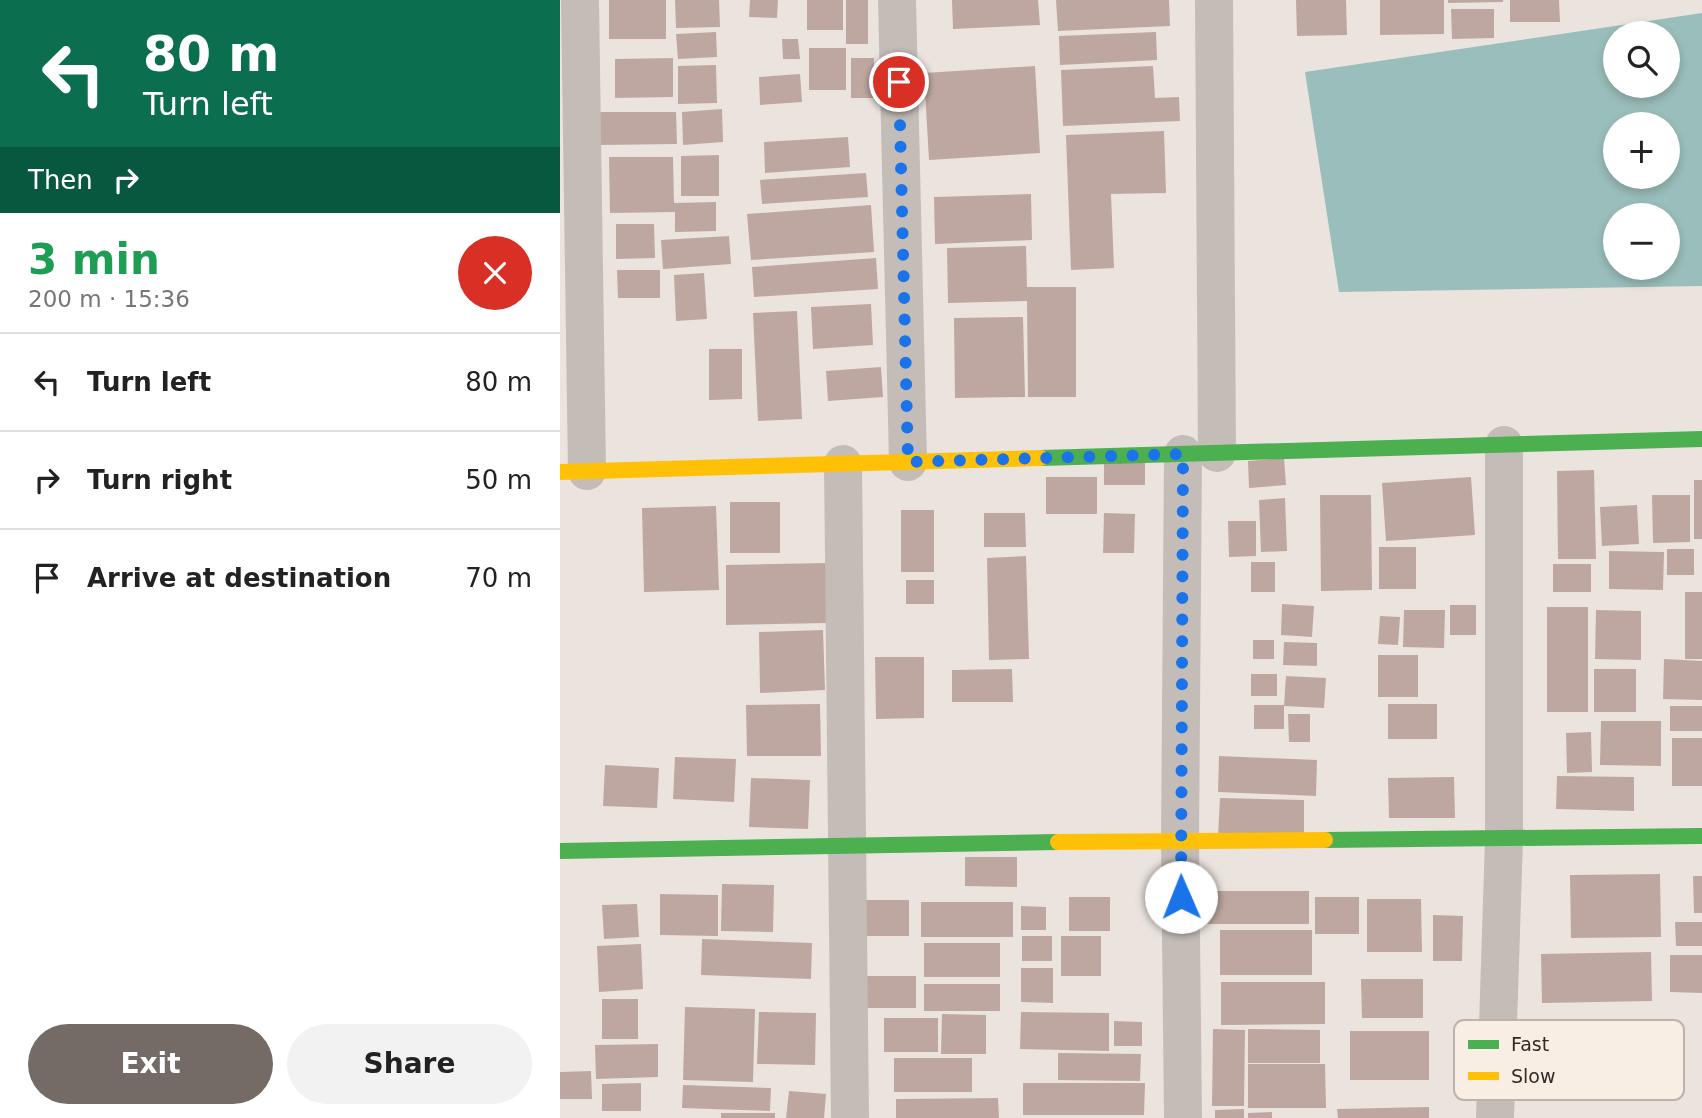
<!DOCTYPE html>
<html lang="en">
<head>
<meta charset="utf-8">
<style>
  body { margin:0; font-family:"DejaVu Sans",sans-serif; background:#f2f2f2; color:#222; height:100vh; display:flex; flex-direction:column; font-size:26px; white-space:nowrap }
  * { box-sizing:border-box; margin:0 }
  p { font-size:23px; color:#767676 }
  .icon { flex:none; width:38px; height:38px; fill:none; stroke:currentColor; stroke-width:2; stroke-linecap:round; stroke-linejoin:round }
  .map { position:relative; flex:1; overflow:hidden }
  .details { display:flex; flex-direction:column; background:#fff; width:560px }
  .details>* { flex:none }
  .guide { background:#0b6e4f; color:#fff; overflow:hidden }
  .tools { position:absolute; left:1043px; top:21px; display:grid; gap:14px }
  .tools a { display:grid; place-items:center; width:77px; height:77px; border-radius:50%; background:#fff; box-shadow:0 4px 10px #0003; font-size:35px }
  .pin { position:absolute; display:grid; place-items:center; width:60px; height:60px; color:#fff; margin:-30px; border:4px solid #fff; border-radius:50%; box-shadow:0 2px 7px #0007 }
  .me { position:absolute; width:77px; margin:-38px; rotate:359deg; stroke-linejoin:round; filter:drop-shadow(0 0 5px #0008) }
  .turn { display:flex; align-items:center; gap:24px; height:147px; padding:0 28px; font-size:32px }
  .turn .icon { width:91px; height:91px; stroke-width:2.5 }
  .turn b { display:block; font-size:49px; line-height:60px }
  .then { display:flex; align-items:center; height:66px; padding:0 28px; background:#0003; gap:14px; font-size:26px }
  .round { display:grid; place-items:center; flex:none; width:74px; height:74px; border-radius:37px; background:#f2f2f2 }
  .summary { display:flex; align-items:center; justify-content:space-between; height:119px; padding:0 28px }
  h1 { font-size:42px; font-weight:700; line-height:52px; color:#1e9e55 }
  .button { display:flex; gap:14px; margin-top:auto; padding:14px 28px }
  .button a { flex:1; height:80px; border-radius:42px; background:#746a66; color:#fff; font-size:28px; font-weight:700; line-height:80px; text-align:center }
  .button a+a { background:#f2f2f2; color:#222 }
  ul { padding:0; list-style:none }
  li { display:flex; align-items:center; gap:21px; height:98px; padding:0 28px; border-top:2px solid #e0e0e0 }
  li div { flex:1 }
  li b { display:block; font-size:26px }
  li em { font-style:normal }
  main { display:flex; flex:1; min-height:0 }
  .map>svg:first-child { display:block }
  .water { fill:#9abebb; fill-rule:evenodd }
  .building { fill:#bea7a0 }
  .lines { fill:none; stroke-linecap:round; stroke-linejoin:round }
  .street { stroke:#c4bcb7; stroke-width:38 }
  .fast { stroke:#4caf50; stroke-width:16 }
  .slow { stroke:#ffc107; stroke-width:16 }
  .route { stroke:#1a73e8; stroke-width:12; stroke-dasharray:0 21.6 }
  .key { fill:#f9eee4; stroke:#beb3ab; stroke-width:2 }
  .key-label { font-size:19px; fill:#342926 }
</style>
</head>
<body>
<main>
<section class="details">
<div class="guide">
<div class="turn"><svg class="icon" aria-label="left" viewBox="0 0 24 24"><path d="M17 20v-9H6M10 6l-5 5 5 5"/></svg><div><b>80 m</b>Turn left</div></div>
<div class="then">Then<svg class="icon" aria-label="right" viewBox="0 0 24 24"><path d="M7 20v-9h11M14 6l5 5-5 5"/></svg></div>
</div>
<div class="summary"><div><h1>3 min</h1><p>200 m · 15:36</p></div><a class="round" style="background:#d93025;color:#fff"><svg class="icon" aria-label="close" viewBox="0 0 24 24"><path d="M6 6l12 12M18 6L6 18"/></svg></a></div>
<ul>
<li><svg class="icon" aria-label="left" viewBox="0 0 24 24"><path d="M17 20v-9H6M10 6l-5 5 5 5"/></svg><div><b>Turn left</b></div><em>80 m</em></li>
<li><svg class="icon" aria-label="right" viewBox="0 0 24 24"><path d="M7 20v-9h11M14 6l5 5-5 5"/></svg><div><b>Turn right</b></div><em>50 m</em></li>
<li><svg class="icon" aria-label="arrive" viewBox="0 0 24 24"><path d="M6 21V4h12l-3 4 3 4H6"/></svg><div><b>Arrive at destination</b></div><em>70 m</em></li>
</ul>
<div class="button"><a>Exit</a><a>Share</a></div>
</section>
<div class="map">
<svg width="1142" height="1118" viewBox="0 0 1142 1118">
  <rect width="100%" height="100%" fill="#ebe4de"/>
  <path class="water" d="M 1142,13 L 1142,286 L 779,292 L 745,72 ZM 1055,33 L 1108,33 L 1108,86 L 1055,86 ZM 1055,124 L 1108,124 L 1108,177 L 1055,177 ZM 1055,215 L 1108,215 L 1108,268 L 1055,268 Z"/>
  <g class="building">
    <rect x="49" y="0" width="57" height="39"/>
    <path d="M 115,0 L 159,0 L 160,27 L 116,28 Z"/>
    <path d="M 190,0 L 218,0 L 217,18 L 189,17 Z"/>
    <rect x="247" y="0" width="36" height="30"/>
    <rect x="286" y="0" width="22" height="44"/>
    <path d="M 392,0 L 478,0 L 480,25 L 393,29 Z"/>
    <path d="M 496,0 L 609,0 L 610,26 L 498,31 Z"/>
    <path d="M 736,0 L 786,0 L 787,35 L 737,36 Z"/>
    <path d="M 820,0 L 884,0 L 884,34 L 820,35 Z"/>
    <path d="M 888,0 L 943,0 L 943,2 L 888,3 Z"/>
    <path d="M 950,0 L 999,0 L 1000,22 L 950,22 Z"/>
    <path d="M 891,9 L 934,9 L 934,38 L 892,39 Z"/>
    <path d="M 156,32 L 157,57 L 118,59 L 116,34 Z"/>
    <path d="M 596,32 L 597,60 L 500,65 L 499,36 Z"/>
    <path d="M 222,39 L 238,39 L 240,59 L 223,59 Z"/>
    <rect x="249" y="48" width="37" height="42"/>
    <path d="M 113,58 L 113,97 L 55,98 L 55,59 Z"/>
    <rect x="291" y="58" width="23" height="40"/>
    <path d="M 156,65 L 157,103 L 118,104 L 118,66 Z"/>
    <path d="M 475,66 L 480,153 L 369,160 L 364,73 Z"/>
    <path d="M 593,66 L 595,98 L 619,97 L 620,121 L 503,126 L 501,70 Z"/>
    <path d="M 240,74 L 242,102 L 200,105 L 199,77 Z"/>
    <path d="M 162,109 L 163,142 L 123,145 L 122,112 Z"/>
    <path d="M 39,112 L 116,112 L 117,144 L 39,145 Z"/>
    <path d="M 604,131 L 606,193 L 551,194 L 554,268 L 511,270 L 506,135 Z"/>
    <path d="M 288,137 L 290,167 L 205,173 L 204,142 Z"/>
    <path d="M 159,155 L 159,196 L 121,196 L 121,156 Z"/>
    <path d="M 49,157 L 113,157 L 114,203 L 156,202 L 156,231 L 115,232 L 115,212 L 50,213 Z"/>
    <path d="M 306,173 L 308,197 L 202,204 L 200,180 Z"/>
    <path d="M 471,194 L 472,240 L 375,244 L 374,197 Z"/>
    <path d="M 311,205 L 314,252 L 191,260 L 187,214 Z"/>
    <path d="M 56,224 L 94,224 L 95,258 L 56,259 Z"/>
    <path d="M 169,236 L 171,264 L 103,269 L 101,240 Z"/>
    <path d="M 466,246 L 467,287 L 516,287 L 516,397 L 468,397 L 467,301 L 388,303 L 387,248 Z"/>
    <path d="M 316,258 L 318,289 L 194,297 L 192,267 Z"/>
    <path d="M 57,270 L 100,270 L 100,298 L 58,298 Z"/>
    <path d="M 144,273 L 147,319 L 116,321 L 114,275 Z"/>
    <path d="M 311,304 L 313,345 L 253,349 L 251,307 Z"/>
    <path d="M 237,311 L 242,419 L 198,421 L 193,313 Z"/>
    <path d="M 463,317 L 465,397 L 395,398 L 394,318 Z"/>
    <path d="M 149,349 L 182,349 L 182,399 L 149,400 Z"/>
    <path d="M 321,367 L 323,397 L 268,401 L 266,371 Z"/>
    <rect x="544" y="458" width="41" height="27"/>
    <path d="M 724,458 L 726,485 L 689,488 L 688,461 Z"/>
    <path d="M 1034,470 L 1036,559 L 998,559 L 997,471 Z"/>
    <rect x="486" y="477" width="51" height="37"/>
    <path d="M 911,477 L 915,535 L 826,541 L 822,483 Z"/>
    <rect x="1134" y="480" width="8" height="59"/>
    <path d="M 760,495 L 811,495 L 812,590 L 761,591 Z"/>
    <path d="M 1092,495 L 1130,495 L 1130,542 L 1093,543 Z"/>
    <path d="M 725,498 L 727,551 L 701,552 L 699,500 Z"/>
    <rect x="170" y="502" width="50" height="51"/>
    <path d="M 1077,505 L 1079,544 L 1042,546 L 1040,507 Z"/>
    <path d="M 156,506 L 159,590 L 84,592 L 82,508 Z"/>
    <rect x="341" y="510" width="33" height="62"/>
    <path d="M 424,513 L 465,513 L 466,547 L 424,547 Z"/>
    <path d="M 544,513 L 575,514 L 574,553 L 543,553 Z"/>
    <path d="M 668,521 L 696,521 L 696,556 L 669,557 Z"/>
    <rect x="819" y="547" width="37" height="42"/>
    <rect x="1107" y="549" width="27" height="26"/>
    <path d="M 1049,551 L 1104,552 L 1103,590 L 1049,589 Z"/>
    <path d="M 466,556 L 469,659 L 429,660 L 427,558 Z"/>
    <rect x="691" y="562" width="24" height="30"/>
    <path d="M 267,563 L 268,623 L 166,625 L 166,565 Z"/>
    <rect x="993" y="564" width="38" height="28"/>
    <rect x="346" y="580" width="28" height="24"/>
    <rect x="1125" y="592" width="17" height="67"/>
    <path d="M 722,604 L 754,606 L 752,637 L 721,635 Z"/>
    <rect x="890" y="605" width="26" height="30"/>
    <rect x="987" y="607" width="41" height="105"/>
    <path d="M 844,610 L 885,610 L 884,648 L 843,647 Z"/>
    <path d="M 1036,610 L 1081,611 L 1081,660 L 1035,659 Z"/>
    <path d="M 820,616 L 840,617 L 838,645 L 818,644 Z"/>
    <path d="M 263,630 L 265,690 L 200,693 L 199,632 Z"/>
    <rect x="693" y="640" width="21" height="19"/>
    <path d="M 724,642 L 757,643 L 757,666 L 723,665 Z"/>
    <rect x="818" y="655" width="40" height="42"/>
    <path d="M 315,657 L 364,657 L 364,718 L 316,719 Z"/>
    <path d="M 1104,659 L 1142,661 L 1142,700 L 1103,699 Z"/>
    <path d="M 452,669 L 453,702 L 392,702 L 392,670 Z"/>
    <rect x="1034" y="669" width="42" height="43"/>
    <rect x="691" y="674" width="26" height="22"/>
    <path d="M 726,676 L 766,678 L 764,708 L 724,706 Z"/>
    <path d="M 260,704 L 261,756 L 187,756 L 186,705 Z"/>
    <rect x="828" y="704" width="49" height="35"/>
    <rect x="694" y="705" width="30" height="24"/>
    <rect x="1110" y="706" width="32" height="25"/>
    <path d="M 728,714 L 750,714 L 750,742 L 729,742 Z"/>
    <path d="M 1041,721 L 1101,721 L 1101,766 L 1040,765 Z"/>
    <path d="M 1031,732 L 1032,772 L 1007,773 L 1006,733 Z"/>
    <rect x="1112" y="738" width="30" height="48"/>
    <path d="M 659,756 L 757,760 L 756,796 L 658,792 Z"/>
    <path d="M 115,757 L 176,759 L 174,802 L 113,799 Z"/>
    <path d="M 45,765 L 99,768 L 97,808 L 43,806 Z"/>
    <path d="M 997,776 L 1074,777 L 1074,811 L 996,809 Z"/>
    <path d="M 894,777 L 895,818 L 829,818 L 828,778 Z"/>
    <path d="M 191,778 L 250,780 L 248,829 L 189,827 Z"/>
    <path d="M 660,798 L 744,800 L 744,838 L 658,836 Z"/>
    <path d="M 405,857 L 457,857 L 457,887 L 405,886 Z"/>
    <path d="M 1100,874 L 1101,937 L 1011,938 L 1010,875 Z"/>
    <path d="M 1133,876 L 1142,876 L 1142,913 L 1134,913 Z"/>
    <path d="M 162,884 L 214,885 L 213,932 L 161,931 Z"/>
    <rect x="646" y="891" width="103" height="33"/>
    <path d="M 100,894 L 158,895 L 158,936 L 100,935 Z"/>
    <rect x="509" y="897" width="41" height="34"/>
    <rect x="755" y="897" width="44" height="37"/>
    <path d="M 807,899 L 861,899 L 862,952 L 807,952 Z"/>
    <rect x="304" y="900" width="45" height="36"/>
    <rect x="361" y="902" width="92" height="35"/>
    <path d="M 77,904 L 79,937 L 44,939 L 42,905 Z"/>
    <path d="M 461,906 L 486,907 L 486,930 L 461,930 Z"/>
    <path d="M 873,915 L 903,916 L 902,961 L 873,961 Z"/>
    <path d="M 1115,922 L 1142,922 L 1142,946 L 1116,946 Z"/>
    <rect x="660" y="930" width="92" height="45"/>
    <rect x="462" y="936" width="30" height="25"/>
    <rect x="501" y="936" width="40" height="40"/>
    <path d="M 142,939 L 252,943 L 251,979 L 141,975 Z"/>
    <rect x="364" y="943" width="76" height="34"/>
    <path d="M 81,944 L 83,989 L 39,992 L 37,946 Z"/>
    <path d="M 1091,952 L 1092,1001 L 982,1003 L 981,954 Z"/>
    <path d="M 1110,955 L 1142,955 L 1142,993 L 1110,992 Z"/>
    <path d="M 461,968 L 493,968 L 493,1003 L 461,1002 Z"/>
    <rect x="298" y="976" width="58" height="32"/>
    <path d="M 801,979 L 863,979 L 863,1018 L 802,1018 Z"/>
    <path d="M 661,982 L 765,982 L 765,1024 L 661,1025 Z"/>
    <rect x="364" y="984" width="76" height="27"/>
    <rect x="42" y="999" width="36" height="40"/>
    <path d="M 125,1007 L 195,1009 L 193,1082 L 123,1080 Z"/>
    <path d="M 199,1012 L 256,1013 L 255,1065 L 197,1064 Z"/>
    <path d="M 461,1012 L 549,1013 L 549,1051 L 460,1049 Z"/>
    <path d="M 382,1014 L 426,1015 L 426,1054 L 381,1054 Z"/>
    <rect x="324" y="1018" width="54" height="34"/>
    <path d="M 554,1021 L 582,1022 L 582,1046 L 554,1046 Z"/>
    <path d="M 653,1029 L 685,1030 L 684,1106 L 652,1106 Z"/>
    <path d="M 688,1029 L 760,1030 L 760,1063 L 688,1063 Z"/>
    <rect x="790" y="1031" width="79" height="49"/>
    <path d="M 98,1044 L 98,1077 L 36,1079 L 35,1045 Z"/>
    <path d="M 498,1053 L 581,1054 L 580,1081 L 498,1080 Z"/>
    <rect x="334" y="1058" width="78" height="34"/>
    <path d="M 688,1064 L 765,1064 L 766,1108 L 688,1108 Z"/>
    <path d="M 31,1071 L 32,1099 L 0,1099 L 0,1072 Z"/>
    <path d="M 81,1083 L 81,1111 L 42,1111 L 42,1084 Z"/>
    <path d="M 463,1083 L 585,1083 L 584,1115 L 463,1115 Z"/>
    <path d="M 123,1085 L 211,1088 L 210,1111 L 122,1108 Z"/>
    <path d="M 229,1091 L 266,1094 L 264,1118 L 226,1118 Z"/>
    <path d="M 438,1098 L 439,1118 L 336,1118 L 336,1099 Z"/>
    <path d="M 869,1107 L 869,1118 L 778,1118 L 777,1109 Z"/>
    <path d="M 684,1109 L 684,1118 L 655,1118 L 655,1110 Z"/>
    <path d="M 712,1112 L 712,1118 L 688,1118 L 688,1113 Z"/>
    <rect x="161" y="1113" width="54" height="5"/>
  </g>
  <g class="lines">
    <g class="street">
      <path d="M 20,0 L 27,471"/>
      <path d="M 337,0 L 348,462"/>
      <path d="M 654,0 L 657,453"/>
      <path d="M 283,464 L 290,1118"/>
      <path d="M 623,1118 L 620,841 L 623,454"/>
      <path d="M 935,1118 L 944,839 L 944,445"/>
    </g>
    <g class="fast">
      <path d="M 481,458 L 1142,439"/>
      <path d="M 765,840 L 1142,836"/>
      <path d="M 0,851 L 498,842"/>
    </g>
    <g class="slow">
      <path d="M 0,472 L 481,458"/>
      <path d="M 498,842 L 765,840"/>
    </g>
  </g>
  <g class="lines">
    <path class="route" d="M 339,82 L 348,462 L 623,454 L 621,897"/>
  </g>
  <rect x="894" y="1020" width="230" height="80" rx="10" class="key"/>
  <rect x="908" y="1040" width="31" height="9" fill="#4caf50"/>
  <rect x="908" y="1072" width="31" height="8" fill="#ffc107"/>
  <g class="key-label">
    <text x="951" y="1051">Fast</text>
    <text x="951" y="1083">Slow</text>
  </g>
</svg>
<div class="tools">
<a><svg class="icon" aria-label="search" viewBox="0 0 24 24"><circle cx="10" cy="10" r="6"/><path d="M15 15l6 6"/></svg></a>
<a>+</a>
<a>−</a>
</div>
<div class="pin" style="left:339px;top:82px;background:#d93025"><svg class="icon" aria-label="arrive" viewBox="0 0 24 24"><path d="M6 21V4h12l-3 4 3 4H6"/></svg></div>
<svg class="me" style="left:621px;top:897px" viewBox="-20 -20 40 40"><circle r="19" fill="#fff"/><path d="M0-13L10 11 0 6-10 11z" fill="#1a73e8"/></svg>
</div>
</main>
</body>
</html>
